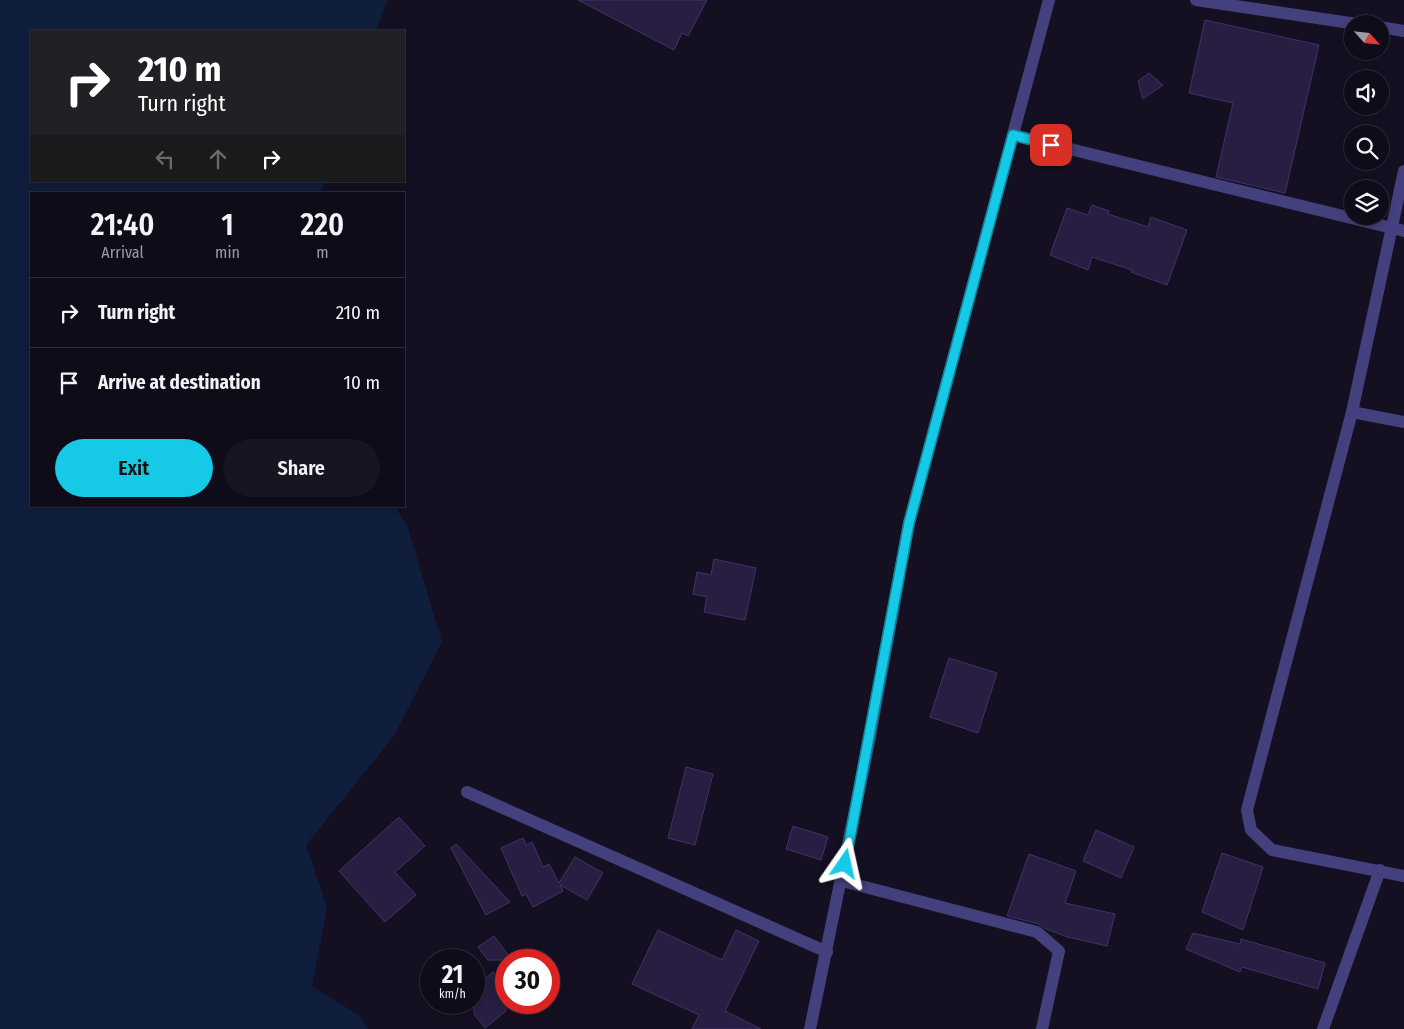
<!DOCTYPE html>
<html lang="en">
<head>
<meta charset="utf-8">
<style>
  body { margin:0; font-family:"Fira Sans Condensed",sans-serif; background:#181523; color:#f1f3f6; height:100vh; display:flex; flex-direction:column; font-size:19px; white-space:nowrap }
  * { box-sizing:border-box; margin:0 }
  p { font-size:16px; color:#9b9ba2 }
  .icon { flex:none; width:28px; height:28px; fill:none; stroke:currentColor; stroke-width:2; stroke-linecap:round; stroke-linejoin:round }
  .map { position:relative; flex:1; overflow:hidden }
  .drawer { position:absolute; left:30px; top:192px; width:375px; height:315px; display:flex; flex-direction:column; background:#0f0c1a; border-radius:0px; box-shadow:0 2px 8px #0003,0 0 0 1px #2f2c39 }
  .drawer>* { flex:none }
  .top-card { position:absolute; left:30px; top:30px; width:375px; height:152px; border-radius:0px; box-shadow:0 2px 8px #0003,0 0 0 1px #2f2c39; background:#202124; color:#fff; overflow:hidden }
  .needle { width:32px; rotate:117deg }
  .tools { position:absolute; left:1344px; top:15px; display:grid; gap:10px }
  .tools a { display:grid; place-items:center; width:45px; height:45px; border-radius:50%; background:#0f0c1a; box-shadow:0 2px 8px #0003,0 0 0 1px #2f2c39; font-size:25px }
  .speed { position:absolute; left:420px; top:949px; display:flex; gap:10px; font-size:25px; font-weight:700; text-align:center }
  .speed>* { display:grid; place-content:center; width:65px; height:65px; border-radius:50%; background:#0f0c1a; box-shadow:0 2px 8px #0003,0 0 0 1px #2f2c39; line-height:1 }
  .speed small { font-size:12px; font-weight:400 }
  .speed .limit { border:8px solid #d22; background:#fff; color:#111 }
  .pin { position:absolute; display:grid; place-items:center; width:42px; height:42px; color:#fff; margin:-21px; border-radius:10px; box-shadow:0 2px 8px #0006 }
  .me { position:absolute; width:55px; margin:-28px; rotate:11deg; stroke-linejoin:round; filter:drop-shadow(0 0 4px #0008) }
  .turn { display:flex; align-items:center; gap:18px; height:105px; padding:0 25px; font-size:22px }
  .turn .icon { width:65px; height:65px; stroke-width:2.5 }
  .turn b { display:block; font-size:35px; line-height:42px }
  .lanes { display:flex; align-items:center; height:48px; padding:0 25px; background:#0003; justify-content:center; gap:25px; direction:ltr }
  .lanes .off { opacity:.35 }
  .eta { display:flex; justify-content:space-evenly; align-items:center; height:85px; text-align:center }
  .eta b { font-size:30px; font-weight:600; line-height:35px }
  .button { display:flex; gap:10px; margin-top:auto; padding:10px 25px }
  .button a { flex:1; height:58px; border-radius:30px; background:#16cae7; color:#111; font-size:20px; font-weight:600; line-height:58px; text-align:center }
  .button a+a { background:#181523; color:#f1f3f6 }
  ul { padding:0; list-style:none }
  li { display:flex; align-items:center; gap:15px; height:70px; padding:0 25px; border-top:1px solid #2f2c39 }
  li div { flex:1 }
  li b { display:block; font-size:19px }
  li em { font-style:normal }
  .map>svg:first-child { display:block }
  .water { fill:#0f1e3d }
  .building { fill:#271e41; stroke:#40326b }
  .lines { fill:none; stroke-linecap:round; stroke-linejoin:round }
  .street { stroke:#44407d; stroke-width:12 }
  .route-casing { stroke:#0e8396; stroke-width:12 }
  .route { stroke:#16cae7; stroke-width:9 }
</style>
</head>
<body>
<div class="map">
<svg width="1404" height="1029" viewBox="0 0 1404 1029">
  <rect width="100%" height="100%" fill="#141022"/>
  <path class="water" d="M 0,0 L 387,0 L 376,31 L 31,31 L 31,181 L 325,181 L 321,194 L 31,194 L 31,506 L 395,506 L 408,528 L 442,642 L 394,736 L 306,845 L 327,908 L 312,986 L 360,1016 L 368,1029 L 0,1029 Z"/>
  <g class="building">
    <path d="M 578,0 L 707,0 L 688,36 L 682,33 L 674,50 Z"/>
    <path d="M 1205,20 L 1319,45 L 1285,193 L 1216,177 L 1233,103 L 1189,93 Z"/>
    <path d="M 1149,73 L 1163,85 L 1143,99 L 1138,81 Z"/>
    <path d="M 1092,205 L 1109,211 L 1108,214 L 1148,227 L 1151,217 L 1187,230 L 1167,285 L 1131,272 L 1132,270 L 1092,257 L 1088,270 L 1050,255 L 1067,208 L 1088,215 Z"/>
    <path d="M 714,559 L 756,568 L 745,620 L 704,612 L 707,597 L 693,594 L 697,572 L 711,575 Z"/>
    <path d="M 949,658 L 997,673 L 978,733 L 930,717 Z"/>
    <path d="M 686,767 L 713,774 L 695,845 L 668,838 Z"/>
    <path d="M 399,817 L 425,846 L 395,872 L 416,895 L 385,922 L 339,871 Z"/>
    <path d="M 793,826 L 828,837 L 821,860 L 786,849 Z"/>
    <path d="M 1096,830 L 1134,847 L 1121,878 L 1083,861 Z"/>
    <path d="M 523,838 L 526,845 L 532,842 L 543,867 L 549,864 L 559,883 L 575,857 L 603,873 L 587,900 L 560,885 L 563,891 L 533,907 L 526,894 L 522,896 L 501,848 Z"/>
    <path d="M 456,844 L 510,902 L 486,915 L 451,848 Z"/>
    <path d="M 1222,853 L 1263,867 L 1243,930 L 1202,912 Z"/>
    <path d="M 1029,854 L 1076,871 L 1065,903 L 1115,914 L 1107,946 L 1068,937 L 1046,929 L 1039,924 L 1007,916 Z"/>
    <path d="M 658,930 L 722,960 L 736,930 L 759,941 L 725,1011 L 761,1029 L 692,1029 L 699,1015 L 632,984 Z"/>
    <path d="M 1193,933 L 1240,944 L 1241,939 L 1325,963 L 1318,989 L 1242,967 L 1240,972 L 1186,949 Z"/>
    <path d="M 494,936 L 512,960 L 488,960 L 478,947 Z"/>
    <path d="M 493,972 L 506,988 L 506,1011 L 485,1028 L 474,1014 L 474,988 Z"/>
  </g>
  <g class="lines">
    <g class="street">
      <path d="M 1196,0 L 1357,24"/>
      <path d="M 1380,27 L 1404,31"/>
      <path d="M 1013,135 L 1404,231"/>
      <path d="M 1404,171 L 1352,412 L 1247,810 L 1251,830 L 1272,850 L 1404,876"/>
      <path d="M 1352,412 L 1404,422"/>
      <path d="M 467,792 L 827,952"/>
      <path d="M 842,881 L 1037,932 L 1059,951 L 1042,1029"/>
      <path d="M 810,1029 L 869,742 L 909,523 L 1049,0"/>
      <path d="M 1323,1029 L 1380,870"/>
    </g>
  </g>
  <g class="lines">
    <defs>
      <path id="route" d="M 845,864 L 909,523 L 1013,135 L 1051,145"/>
    </defs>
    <use href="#route" class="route-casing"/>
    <use href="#route" class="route"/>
  </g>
</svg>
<div class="tools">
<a><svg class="needle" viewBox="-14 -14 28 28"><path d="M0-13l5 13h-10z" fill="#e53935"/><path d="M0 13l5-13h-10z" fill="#9b9ba2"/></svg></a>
<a><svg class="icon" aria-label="sound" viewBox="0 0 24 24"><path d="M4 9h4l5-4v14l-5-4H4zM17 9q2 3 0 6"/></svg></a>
<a><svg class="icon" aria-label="search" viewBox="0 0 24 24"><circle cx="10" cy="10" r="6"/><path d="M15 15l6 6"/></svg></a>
<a><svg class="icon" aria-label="layers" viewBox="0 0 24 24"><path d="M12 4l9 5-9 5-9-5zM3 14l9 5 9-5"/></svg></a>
</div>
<div class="speed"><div>21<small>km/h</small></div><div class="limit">30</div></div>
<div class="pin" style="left:1051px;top:145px;background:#d93025"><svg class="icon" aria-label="arrive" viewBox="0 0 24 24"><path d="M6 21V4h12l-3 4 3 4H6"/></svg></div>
<svg class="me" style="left:845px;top:864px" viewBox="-20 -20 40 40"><path d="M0-17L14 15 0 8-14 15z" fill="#16cae7" stroke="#fff" stroke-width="4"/></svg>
<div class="top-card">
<div class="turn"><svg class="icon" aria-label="right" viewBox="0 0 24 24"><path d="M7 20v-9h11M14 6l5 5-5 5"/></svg><div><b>210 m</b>Turn right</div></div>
<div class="lanes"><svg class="icon off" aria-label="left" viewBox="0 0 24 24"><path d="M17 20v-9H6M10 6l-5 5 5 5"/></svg><svg class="icon off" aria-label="ahead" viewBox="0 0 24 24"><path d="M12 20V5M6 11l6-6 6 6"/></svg><svg class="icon" aria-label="right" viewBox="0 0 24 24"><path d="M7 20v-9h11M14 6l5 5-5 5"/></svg></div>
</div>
<section class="drawer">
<div class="eta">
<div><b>21:40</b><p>Arrival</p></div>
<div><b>1</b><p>min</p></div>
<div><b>220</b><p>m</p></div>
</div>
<ul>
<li><svg class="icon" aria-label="right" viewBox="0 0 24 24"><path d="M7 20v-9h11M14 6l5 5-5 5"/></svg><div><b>Turn right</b></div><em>210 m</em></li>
<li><svg class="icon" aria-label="arrive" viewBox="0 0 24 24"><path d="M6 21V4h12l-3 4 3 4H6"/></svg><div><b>Arrive at destination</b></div><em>10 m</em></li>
</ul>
<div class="button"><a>Exit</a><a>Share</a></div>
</section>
</div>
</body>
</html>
